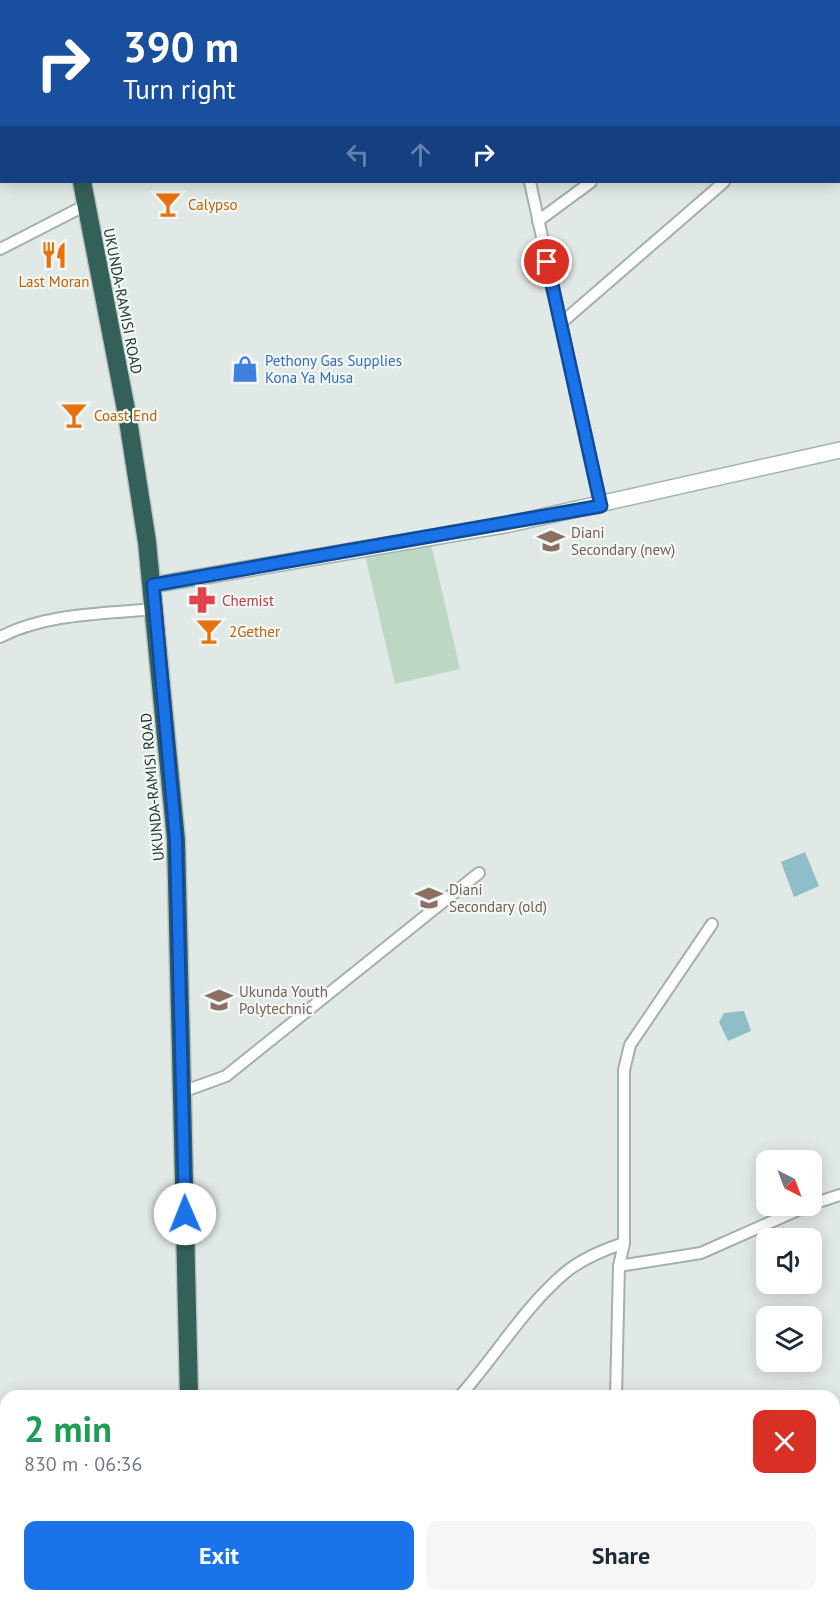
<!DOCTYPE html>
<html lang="en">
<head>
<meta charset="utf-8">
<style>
  body { margin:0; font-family:"PT Sans",sans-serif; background:#f6f6f7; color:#1f2937; height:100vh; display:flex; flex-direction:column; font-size:22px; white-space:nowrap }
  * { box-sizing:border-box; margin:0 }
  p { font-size:20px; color:#747a83 }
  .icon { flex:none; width:33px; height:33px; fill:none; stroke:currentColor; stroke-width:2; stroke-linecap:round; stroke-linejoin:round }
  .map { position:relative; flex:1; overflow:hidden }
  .details { position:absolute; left:0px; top:1390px; width:840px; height:212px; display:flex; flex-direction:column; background:#fff; border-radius:18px 18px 0 0; box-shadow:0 3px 15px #0003 }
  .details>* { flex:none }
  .guide { position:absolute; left:0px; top:0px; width:840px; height:183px; box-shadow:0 3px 15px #0003; background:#1a4fa0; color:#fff; overflow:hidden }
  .needle { width:39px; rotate:138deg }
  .fabs { position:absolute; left:756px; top:1150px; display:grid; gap:12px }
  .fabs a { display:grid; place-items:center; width:66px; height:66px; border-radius:12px; background:#fff; box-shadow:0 3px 15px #0003; font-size:30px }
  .pin { position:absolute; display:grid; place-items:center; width:51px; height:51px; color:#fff; margin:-26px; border:3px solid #fff; border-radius:50%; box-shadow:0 2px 6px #0007 }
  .me { position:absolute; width:66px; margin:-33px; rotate:359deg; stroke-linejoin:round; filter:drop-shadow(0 0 4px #0008) }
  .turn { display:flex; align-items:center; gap:21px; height:126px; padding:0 24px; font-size:27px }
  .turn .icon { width:78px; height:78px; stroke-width:2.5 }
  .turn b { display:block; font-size:42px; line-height:51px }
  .lanes { display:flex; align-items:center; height:57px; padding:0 24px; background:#0003; justify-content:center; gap:30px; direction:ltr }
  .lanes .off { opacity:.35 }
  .round { display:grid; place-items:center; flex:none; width:63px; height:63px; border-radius:12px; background:#f6f6f7 }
  .head { display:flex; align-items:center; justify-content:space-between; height:102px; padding:0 24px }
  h1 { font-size:36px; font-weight:700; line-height:45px; color:#1e9e55 }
  .button { display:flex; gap:12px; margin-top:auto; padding:12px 24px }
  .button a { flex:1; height:69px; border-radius:12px; background:#1a73e8; color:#fff; font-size:24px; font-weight:700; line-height:69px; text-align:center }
  .button a+a { background:#f6f6f7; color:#1f2937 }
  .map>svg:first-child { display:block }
  .green { fill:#bcd8c4 }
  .water { fill:#8fbec8 }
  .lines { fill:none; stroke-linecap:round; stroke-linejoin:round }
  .street-casing { stroke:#a4b0ad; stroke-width:14 }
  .secondary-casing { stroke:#a1b4ad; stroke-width:18 }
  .highway-casing { stroke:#bdc3c2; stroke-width:21 }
  .street { stroke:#fff; stroke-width:10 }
  .secondary { stroke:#fff; stroke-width:15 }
  .highway { stroke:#336058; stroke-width:18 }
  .route-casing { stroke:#114b97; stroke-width:15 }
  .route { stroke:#1a73e8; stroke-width:10 }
  .labels { text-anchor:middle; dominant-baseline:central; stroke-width:4.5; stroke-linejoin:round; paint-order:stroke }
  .food-label { font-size:15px; fill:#c56008; stroke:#f1f7f4; text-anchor:start }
  .street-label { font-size:15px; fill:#233833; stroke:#f1f7f4 }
  .shop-label { font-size:15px; fill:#366cbe; stroke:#f1f7f4; text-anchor:start }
  .education-label { font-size:15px; fill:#785e54; stroke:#f1f7f4; text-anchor:start }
  .health-label { font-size:15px; fill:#be3a42; stroke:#f1f7f4; text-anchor:start }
</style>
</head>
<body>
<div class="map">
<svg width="840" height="1601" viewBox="0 0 840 1601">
  <rect width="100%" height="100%" fill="#e1e9e6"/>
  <path class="green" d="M 430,539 L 460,669 L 395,684 L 365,555 Z"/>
  <g class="water">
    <path d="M 805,852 L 819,886 L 794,897 L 781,862 Z"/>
    <path d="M 744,1011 L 751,1031 L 728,1041 L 719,1022 L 724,1013 Z"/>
  </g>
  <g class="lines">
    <defs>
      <g id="street">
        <path d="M 23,0 L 24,2"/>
        <path d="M 488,0 L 489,2"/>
        <path d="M 746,0 L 746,2"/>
        <path d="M 660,2 L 663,0"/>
        <path d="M 803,2 L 805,0"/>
        <path d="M 838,74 L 840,73"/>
        <path d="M 530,182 L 601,506"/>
        <path d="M 538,221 L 591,182"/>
        <path d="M 0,249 L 86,205"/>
        <path d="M 560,324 L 724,182"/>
        <path d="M 0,637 C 47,613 103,614 155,609"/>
        <path d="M 182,1092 L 226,1076 L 479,873"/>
        <path d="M 812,1204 L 840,1195"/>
        <path d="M 619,1266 L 701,1253 L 807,1206"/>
        <path d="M 460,1396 C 496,1356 524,1307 566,1272 C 583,1258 603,1250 624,1243"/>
        <path d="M 616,1396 L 619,1266 L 624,1243 L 624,1070 L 630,1045 L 712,924"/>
        <path d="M 225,1596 L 225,1601"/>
        <path d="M 591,1601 L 592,1596"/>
      </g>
      <path id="secondary" d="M 153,585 L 510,524 L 840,450"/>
      <g id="highway">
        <path d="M 45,0 L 45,2"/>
        <path d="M 82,182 L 128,420 L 147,542 L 176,840 L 189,1396"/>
        <path d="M 194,1596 L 194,1601"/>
      </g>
    </defs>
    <use href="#street" class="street-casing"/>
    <use href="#secondary" class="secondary-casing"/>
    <use href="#highway" class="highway-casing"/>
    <use href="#street" class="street"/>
    <use href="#secondary" class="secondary"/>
    <use href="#highway" class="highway"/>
  </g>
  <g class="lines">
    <defs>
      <path id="route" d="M 185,1214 L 176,840 L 153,585 L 601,506 L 547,262"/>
    </defs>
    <use href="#route" class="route-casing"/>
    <use href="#route" class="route"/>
  </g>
  <defs>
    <symbol id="bar-bare" viewBox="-9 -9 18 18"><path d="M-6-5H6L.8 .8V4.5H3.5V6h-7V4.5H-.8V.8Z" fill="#e8710a" stroke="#f1f7f4" stroke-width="2.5" paint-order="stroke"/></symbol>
    <symbol id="restaurant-bare" viewBox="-9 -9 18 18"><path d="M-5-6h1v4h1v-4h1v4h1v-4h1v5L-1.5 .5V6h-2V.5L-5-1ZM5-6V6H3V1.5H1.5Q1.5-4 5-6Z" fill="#e8710a" stroke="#f1f7f4" stroke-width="2.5" paint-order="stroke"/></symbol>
    <symbol id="shop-bare" viewBox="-9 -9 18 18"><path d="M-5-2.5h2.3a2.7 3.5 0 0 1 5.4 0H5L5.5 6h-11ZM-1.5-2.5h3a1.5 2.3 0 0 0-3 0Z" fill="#3f7fe0" stroke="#f1f7f4" stroke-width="2.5" paint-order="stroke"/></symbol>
    <symbol id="school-bare" viewBox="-9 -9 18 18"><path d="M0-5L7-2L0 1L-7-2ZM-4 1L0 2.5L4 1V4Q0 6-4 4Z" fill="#8d6e63" stroke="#f1f7f4" stroke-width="2.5" paint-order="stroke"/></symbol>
    <symbol id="pharmacy-bare" viewBox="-9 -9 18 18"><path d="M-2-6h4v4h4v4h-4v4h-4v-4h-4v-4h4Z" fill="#e0444e" stroke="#f1f7f4" stroke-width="2.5" paint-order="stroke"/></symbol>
    <symbol id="university-bare" viewBox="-9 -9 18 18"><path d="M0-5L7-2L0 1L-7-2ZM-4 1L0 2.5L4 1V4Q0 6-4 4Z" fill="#8d6e63" stroke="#f1f7f4" stroke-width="2.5" paint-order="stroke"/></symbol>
  </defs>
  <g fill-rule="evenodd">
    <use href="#bar-bare" x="149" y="185" width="38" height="38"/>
    <use href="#restaurant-bare" x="35" y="236" width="38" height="38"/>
    <use href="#shop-bare" x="226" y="350" width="38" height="38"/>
    <use href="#bar-bare" x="55" y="396" width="38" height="38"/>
    <use href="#school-bare" x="532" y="522" width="38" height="38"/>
    <use href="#pharmacy-bare" x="183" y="581" width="38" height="38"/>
    <use href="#bar-bare" x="190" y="612" width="38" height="38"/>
    <use href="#school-bare" x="410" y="879" width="38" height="38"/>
    <use href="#university-bare" x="200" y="981" width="38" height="38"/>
  </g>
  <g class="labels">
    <g class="food-label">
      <text x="188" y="204">Calypso</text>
      <text x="54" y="281" text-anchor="middle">Last Moran</text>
      <text x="94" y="415">Coast End</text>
      <text x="229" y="631">2Gether</text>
    </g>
    <g class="street-label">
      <text transform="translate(123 301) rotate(79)">UKUNDA-RAMISI ROAD</text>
      <text transform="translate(152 787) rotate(-95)">UKUNDA-RAMISI ROAD</text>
    </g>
    <g class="shop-label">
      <text x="265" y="360">Pethony Gas Supplies<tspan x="265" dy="17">Kona Ya Musa</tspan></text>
    </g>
    <g class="education-label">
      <text x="571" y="532">Diani<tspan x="571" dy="17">Secondary (new)</tspan></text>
      <text x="449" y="889">Diani<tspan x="449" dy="17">Secondary (old)</tspan></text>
      <text x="239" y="991">Ukunda Youth<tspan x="239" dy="17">Polytechnic</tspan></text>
    </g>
    <g class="health-label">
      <text x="222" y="600">Chemist</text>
    </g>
  </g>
</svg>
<div class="fabs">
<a><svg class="needle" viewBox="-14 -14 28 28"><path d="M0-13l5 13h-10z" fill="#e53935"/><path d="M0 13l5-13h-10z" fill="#747a83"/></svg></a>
<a><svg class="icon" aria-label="sound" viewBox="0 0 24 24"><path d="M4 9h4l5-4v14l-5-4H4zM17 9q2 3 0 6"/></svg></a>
<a><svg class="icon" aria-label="layers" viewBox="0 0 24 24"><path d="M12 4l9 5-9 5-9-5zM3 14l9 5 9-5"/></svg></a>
</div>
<div class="pin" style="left:547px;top:262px;background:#d93025"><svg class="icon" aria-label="arrive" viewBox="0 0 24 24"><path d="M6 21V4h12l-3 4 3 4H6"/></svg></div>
<svg class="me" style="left:185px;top:1214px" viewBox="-20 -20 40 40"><circle r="19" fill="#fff"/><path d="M0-13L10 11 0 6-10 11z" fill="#1a73e8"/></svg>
<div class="guide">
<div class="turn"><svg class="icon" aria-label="right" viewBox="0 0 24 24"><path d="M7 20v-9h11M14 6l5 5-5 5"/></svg><div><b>390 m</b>Turn right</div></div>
<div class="lanes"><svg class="icon off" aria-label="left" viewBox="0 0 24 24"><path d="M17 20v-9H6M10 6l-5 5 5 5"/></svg><svg class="icon off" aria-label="ahead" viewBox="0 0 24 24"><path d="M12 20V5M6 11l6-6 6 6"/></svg><svg class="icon" aria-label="right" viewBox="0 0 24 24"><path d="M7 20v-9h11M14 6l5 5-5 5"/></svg></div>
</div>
<section class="details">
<div class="head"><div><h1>2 min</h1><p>830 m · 06:36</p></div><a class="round" style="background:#d93025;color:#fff"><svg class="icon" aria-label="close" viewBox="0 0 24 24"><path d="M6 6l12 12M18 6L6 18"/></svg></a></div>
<div class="button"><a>Exit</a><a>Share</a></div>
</section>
</div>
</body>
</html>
